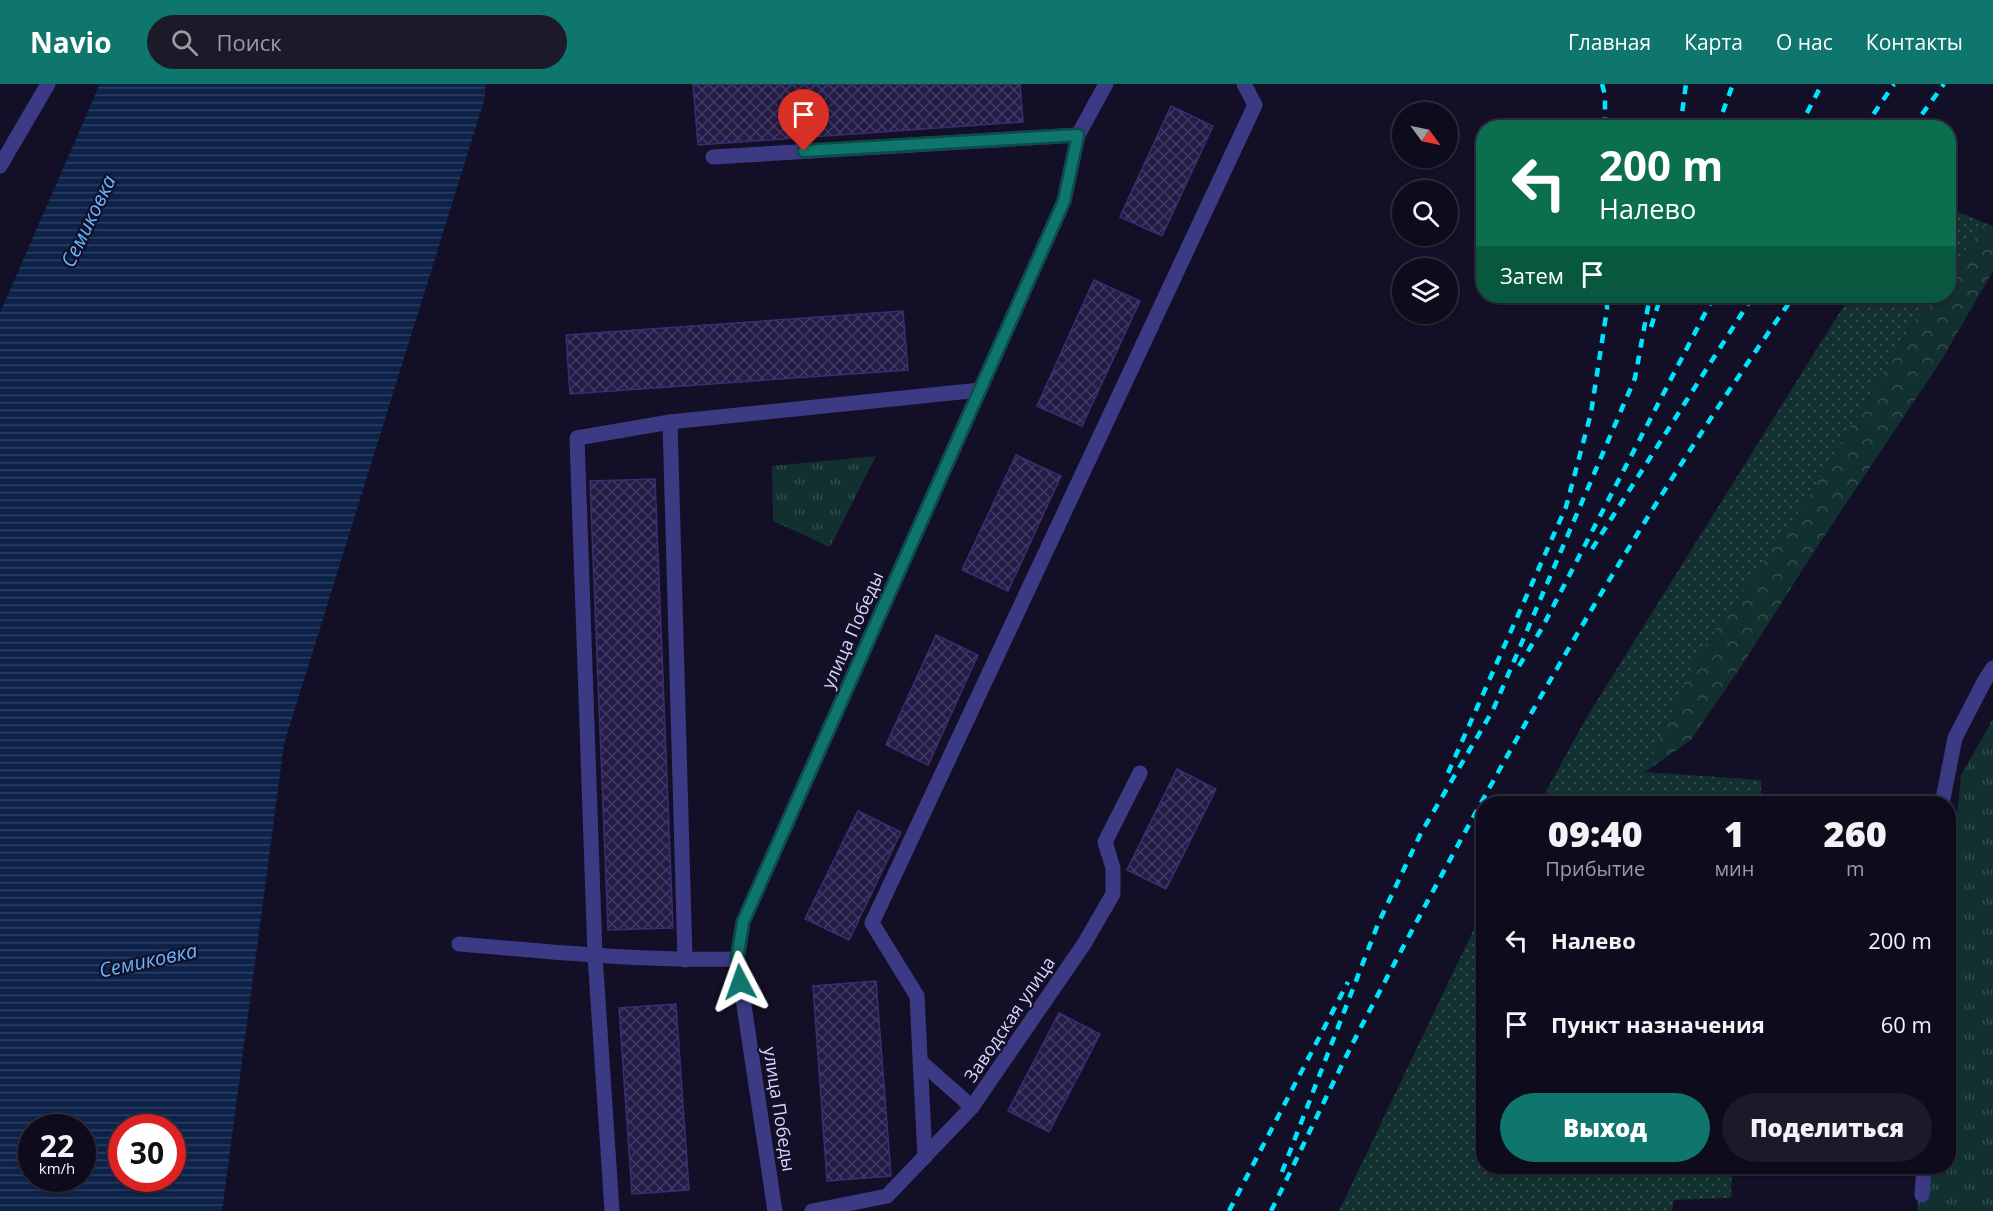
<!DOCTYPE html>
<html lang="ru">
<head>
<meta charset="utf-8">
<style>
  body { margin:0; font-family:"Open Sans",sans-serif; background:#1c1929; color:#f1f3f6; height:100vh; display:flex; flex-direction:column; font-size:22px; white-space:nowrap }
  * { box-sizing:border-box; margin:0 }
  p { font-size:20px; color:#9b9ba3 }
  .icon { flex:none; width:33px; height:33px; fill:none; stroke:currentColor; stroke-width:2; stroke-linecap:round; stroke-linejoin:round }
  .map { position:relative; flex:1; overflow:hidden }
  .details { position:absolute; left:1476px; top:712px; width:480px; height:378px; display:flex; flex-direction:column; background:#0e0b1c; border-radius:24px; box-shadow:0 2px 4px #0004,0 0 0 2px #2e2b3b }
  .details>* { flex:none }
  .guide { position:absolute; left:1476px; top:36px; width:480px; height:183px; border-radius:24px; box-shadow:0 2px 4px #0004,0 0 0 2px #2e2b3b; background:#0b6e4f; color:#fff; overflow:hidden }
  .needle { width:39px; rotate:123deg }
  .controls { position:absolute; left:1392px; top:18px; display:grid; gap:12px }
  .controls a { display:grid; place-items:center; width:66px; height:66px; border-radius:50%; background:#0e0b1c; box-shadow:0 2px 4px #0004,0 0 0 2px #2e2b3b; font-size:30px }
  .speed { position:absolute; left:18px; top:1030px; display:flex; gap:12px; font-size:30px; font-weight:700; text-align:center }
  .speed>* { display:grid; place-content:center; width:78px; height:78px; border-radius:50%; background:#0e0b1c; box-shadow:0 2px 4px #0004,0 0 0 2px #2e2b3b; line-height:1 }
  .speed small { font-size:15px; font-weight:400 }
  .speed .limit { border:9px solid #d22; background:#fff; color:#111 }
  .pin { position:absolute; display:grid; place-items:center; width:51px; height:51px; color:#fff; margin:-62px -26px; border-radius:50% 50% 50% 0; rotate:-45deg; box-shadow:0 0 6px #0007 }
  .pin .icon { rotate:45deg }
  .me { position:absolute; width:66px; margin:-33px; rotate:356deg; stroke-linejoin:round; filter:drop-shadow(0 0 4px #0008) }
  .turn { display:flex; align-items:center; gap:21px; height:126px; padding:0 24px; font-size:27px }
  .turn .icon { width:78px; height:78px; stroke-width:2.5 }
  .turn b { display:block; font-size:42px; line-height:51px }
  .then { display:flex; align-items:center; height:57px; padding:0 24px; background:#0003; gap:12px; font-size:22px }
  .eta { display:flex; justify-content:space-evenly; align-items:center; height:102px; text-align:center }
  .eta b { font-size:36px; font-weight:800; line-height:42px }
  .action { display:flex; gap:12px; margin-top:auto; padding:12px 24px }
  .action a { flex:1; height:69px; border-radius:36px; background:#0f766e; color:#fff; font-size:24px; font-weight:800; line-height:69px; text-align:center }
  .action a+a { background:#1c1929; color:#f1f3f6 }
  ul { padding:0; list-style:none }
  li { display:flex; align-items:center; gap:18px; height:84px; padding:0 24px }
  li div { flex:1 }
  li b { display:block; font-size:22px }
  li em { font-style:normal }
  header { display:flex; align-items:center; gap:36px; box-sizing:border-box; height:84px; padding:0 30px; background:#0f766e; color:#fff }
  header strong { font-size:28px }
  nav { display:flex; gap:33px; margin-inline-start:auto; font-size:21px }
  .search { width:420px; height:54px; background:#1c1929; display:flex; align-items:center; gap:15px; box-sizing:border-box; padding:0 21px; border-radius:33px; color:#9b9ba3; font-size:22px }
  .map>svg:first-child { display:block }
  .grass { fill:url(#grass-dots) }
  .forest { fill:url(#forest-crowns) }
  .park { fill:url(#park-tufts) }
  .water { fill:url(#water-rules); fill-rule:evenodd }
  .building { fill:url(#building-cross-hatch); stroke:#3b2d73; stroke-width:1.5 }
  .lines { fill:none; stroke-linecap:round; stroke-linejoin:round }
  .minor { stroke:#3d3a85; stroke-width:15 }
  .rail { stroke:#00e5ff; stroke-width:4.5; stroke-dasharray:9 8; stroke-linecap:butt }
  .route-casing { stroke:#0a4d48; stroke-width:15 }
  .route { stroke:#0f766e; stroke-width:10 }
  .labels { text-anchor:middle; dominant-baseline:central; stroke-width:4.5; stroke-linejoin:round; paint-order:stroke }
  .street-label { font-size:18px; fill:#d9d4ff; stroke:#130f26 }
  .water-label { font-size:20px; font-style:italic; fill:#62b6ff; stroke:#130f26 }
</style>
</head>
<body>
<header>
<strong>Navio</strong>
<div class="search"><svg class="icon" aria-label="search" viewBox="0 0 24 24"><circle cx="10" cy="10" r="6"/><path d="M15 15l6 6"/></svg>Поиск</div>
<nav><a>Главная</a><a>Карта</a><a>О нас</a><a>Контакты</a></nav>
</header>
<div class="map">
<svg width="1993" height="1127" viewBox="0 0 1993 1127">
  <defs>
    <pattern id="grass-dots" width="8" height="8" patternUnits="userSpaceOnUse" patternTransform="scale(1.5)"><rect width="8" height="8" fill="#12302f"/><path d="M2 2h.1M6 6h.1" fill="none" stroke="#344d4e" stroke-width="1.8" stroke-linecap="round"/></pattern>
    <pattern id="forest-crowns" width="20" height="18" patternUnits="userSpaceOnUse" patternTransform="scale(1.5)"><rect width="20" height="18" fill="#12302f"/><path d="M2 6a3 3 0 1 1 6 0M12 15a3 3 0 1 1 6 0" fill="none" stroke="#344d4e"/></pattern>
    <pattern id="park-tufts" width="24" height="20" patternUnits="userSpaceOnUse" patternTransform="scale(1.5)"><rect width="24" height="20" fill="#12302f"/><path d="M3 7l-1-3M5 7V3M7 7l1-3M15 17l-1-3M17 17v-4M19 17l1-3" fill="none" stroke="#344d4e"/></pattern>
    <pattern id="water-rules" width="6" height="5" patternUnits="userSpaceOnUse" patternTransform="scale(1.5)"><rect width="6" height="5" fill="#0c2248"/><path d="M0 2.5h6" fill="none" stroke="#2f4163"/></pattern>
    <pattern id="building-cross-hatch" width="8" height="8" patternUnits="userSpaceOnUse" patternTransform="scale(1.5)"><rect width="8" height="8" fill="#241b47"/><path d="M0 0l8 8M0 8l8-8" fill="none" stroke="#433b63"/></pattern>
  </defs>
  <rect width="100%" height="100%" fill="#130f26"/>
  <g class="grass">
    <path d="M 1949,124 L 1985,139 L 1949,189 Z"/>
    <path d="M 1850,212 L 1932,212 L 1912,240 L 1645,688 L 1761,696 L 1761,720 L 1539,720 L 1585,636 Z"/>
    <path d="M 1483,826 L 1484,1083 L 1732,1083 L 1731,1114 L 1674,1116 L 1672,1127 L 1339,1127 Z"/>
  </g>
  <path class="forest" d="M 1985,139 L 1993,143 L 1993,187 L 1941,277 L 1819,460 L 1744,578 L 1691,656 L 1645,688 L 1696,574 L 1805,419 L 1912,240 L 1932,212 L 1948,212 L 1949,189 Z"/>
  <g class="park">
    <path d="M 876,372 L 830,463 L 773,437 L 772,382 Z"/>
    <path d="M 1993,635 L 1993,1127 L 1917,1127 L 1921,1083 L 1948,1083 L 1949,814 L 1961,691 Z"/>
  </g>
  <path class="water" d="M 100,0 L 486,0 L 484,17 L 284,660 L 222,1127 L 0,1127 L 0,229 ZM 32,1044 L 82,1044 L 82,1095 L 32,1095 ZM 122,1044 L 172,1044 L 172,1095 L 122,1095 Z"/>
  <g class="building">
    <path d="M 693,0 L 1020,0 L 1023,38 L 698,61 Z"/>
    <path d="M 1171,22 L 1213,42 L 1162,152 L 1120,133 Z"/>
    <path d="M 1094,196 L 1140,217 L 1082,342 L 1037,322 Z"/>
    <path d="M 903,227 L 908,286 L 570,310 L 566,251 Z"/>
    <path d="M 1016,371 L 1061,392 L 1008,507 L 962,486 Z"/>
    <path d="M 655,395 L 673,844 L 608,846 L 590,397 Z"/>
    <path d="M 936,551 L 978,571 L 928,681 L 886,661 Z"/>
    <path d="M 1177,685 L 1216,705 L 1166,805 L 1127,786 Z"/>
    <path d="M 858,727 L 901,748 L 849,856 L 805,835 Z"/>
    <path d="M 876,897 L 891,1092 L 827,1097 L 813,902 Z"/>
    <path d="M 676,920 L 689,1106 L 632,1110 L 619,924 Z"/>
    <path d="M 1059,929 L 1100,950 L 1049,1048 L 1008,1027 Z"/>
  </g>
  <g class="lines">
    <g class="minor">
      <path d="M 713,73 L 1078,51"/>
      <path d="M 0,82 L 48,0"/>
      <path d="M 670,338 L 980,306"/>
      <path d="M 1942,720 L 1955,654 L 1985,596 L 1993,584"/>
      <path d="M 459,860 C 551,868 644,877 737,875"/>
      <path d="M 920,977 L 972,1023"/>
      <path d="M 925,1073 L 917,912 L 872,839 L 1255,21 L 1244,0"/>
      <path d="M 1922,1111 L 1924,1083"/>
      <path d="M 612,1127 L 595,871 L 577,354 L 670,338 L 685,876"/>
      <path d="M 775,1127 L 737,875 L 743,838 L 1064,117 L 1078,51 L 1106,0"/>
      <path d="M 812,1127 L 887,1112 L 972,1023 L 1084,860 L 1113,810 L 1113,784 L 1105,758 L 1140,689"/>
    </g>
    <g class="rail">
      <path d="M 1602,0 L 1605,11 L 1605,44"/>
      <path d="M 1680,44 L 1686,0"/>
      <path d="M 1717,44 L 1733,0"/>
      <path d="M 1799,44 L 1822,0"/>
      <path d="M 1864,44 L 1894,0"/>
      <path d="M 1912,44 L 1944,0"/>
      <path d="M 1651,243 L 1661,212"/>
      <path d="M 1592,465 L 1753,212"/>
      <path d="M 1519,582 L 1542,544 L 1714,212"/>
      <path d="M 1448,689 L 1566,423 L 1591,329 L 1607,225 L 1607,212"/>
      <path d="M 1282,1088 L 1378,840 L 1421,749 L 1493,626 L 1635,294 L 1650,212"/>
      <path d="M 1229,1127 L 1348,898"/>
      <path d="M 1271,1127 C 1305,1059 1336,990 1372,922 C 1500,678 1635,437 1794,212"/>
    </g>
  </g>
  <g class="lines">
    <defs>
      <path id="route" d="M 740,898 L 737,875 L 743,838 L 1064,117 L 1078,51 L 804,67"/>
    </defs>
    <use href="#route" class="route-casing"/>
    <use href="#route" class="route"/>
  </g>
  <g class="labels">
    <g class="street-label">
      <text transform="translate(852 546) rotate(-66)">улица Победы</text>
      <text transform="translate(1009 935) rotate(-56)">Заводская улица</text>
      <text transform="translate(780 1025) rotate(81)">улица Победы</text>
    </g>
    <g class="water-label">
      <text transform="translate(88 137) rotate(-64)">Семиковка</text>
      <text transform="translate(148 876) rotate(-12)">Семиковка</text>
    </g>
  </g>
</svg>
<div class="controls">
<a><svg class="needle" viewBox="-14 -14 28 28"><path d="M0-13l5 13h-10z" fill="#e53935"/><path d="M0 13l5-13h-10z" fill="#9b9ba3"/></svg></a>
<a><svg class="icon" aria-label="search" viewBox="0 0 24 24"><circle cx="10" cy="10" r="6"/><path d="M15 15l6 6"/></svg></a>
<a><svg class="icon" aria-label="layers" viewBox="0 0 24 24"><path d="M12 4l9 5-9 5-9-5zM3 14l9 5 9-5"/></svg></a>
</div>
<div class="speed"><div>22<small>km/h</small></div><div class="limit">30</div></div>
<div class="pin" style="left:804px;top:67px;background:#d93025"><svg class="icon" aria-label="arrive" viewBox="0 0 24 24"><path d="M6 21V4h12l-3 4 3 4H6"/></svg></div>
<svg class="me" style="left:740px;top:898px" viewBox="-20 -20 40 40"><path d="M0-17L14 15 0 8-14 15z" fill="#0f766e" stroke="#fff" stroke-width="4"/></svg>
<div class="guide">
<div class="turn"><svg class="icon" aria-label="left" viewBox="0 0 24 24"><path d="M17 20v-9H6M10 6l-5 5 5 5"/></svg><div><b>200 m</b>Налево</div></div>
<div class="then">Затем<svg class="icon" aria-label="arrive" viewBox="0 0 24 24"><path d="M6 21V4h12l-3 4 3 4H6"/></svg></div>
</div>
<section class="details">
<div class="eta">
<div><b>09:40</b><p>Прибытие</p></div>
<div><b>1</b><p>мин</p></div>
<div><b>260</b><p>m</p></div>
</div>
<ul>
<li><svg class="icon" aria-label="left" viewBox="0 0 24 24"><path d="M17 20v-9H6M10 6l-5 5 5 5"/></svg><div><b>Налево</b></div><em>200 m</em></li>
<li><svg class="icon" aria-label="arrive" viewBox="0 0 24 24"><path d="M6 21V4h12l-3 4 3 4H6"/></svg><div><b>Пункт назначения</b></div><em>60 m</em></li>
</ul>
<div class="action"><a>Выход</a><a>Поделиться</a></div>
</section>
</div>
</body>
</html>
